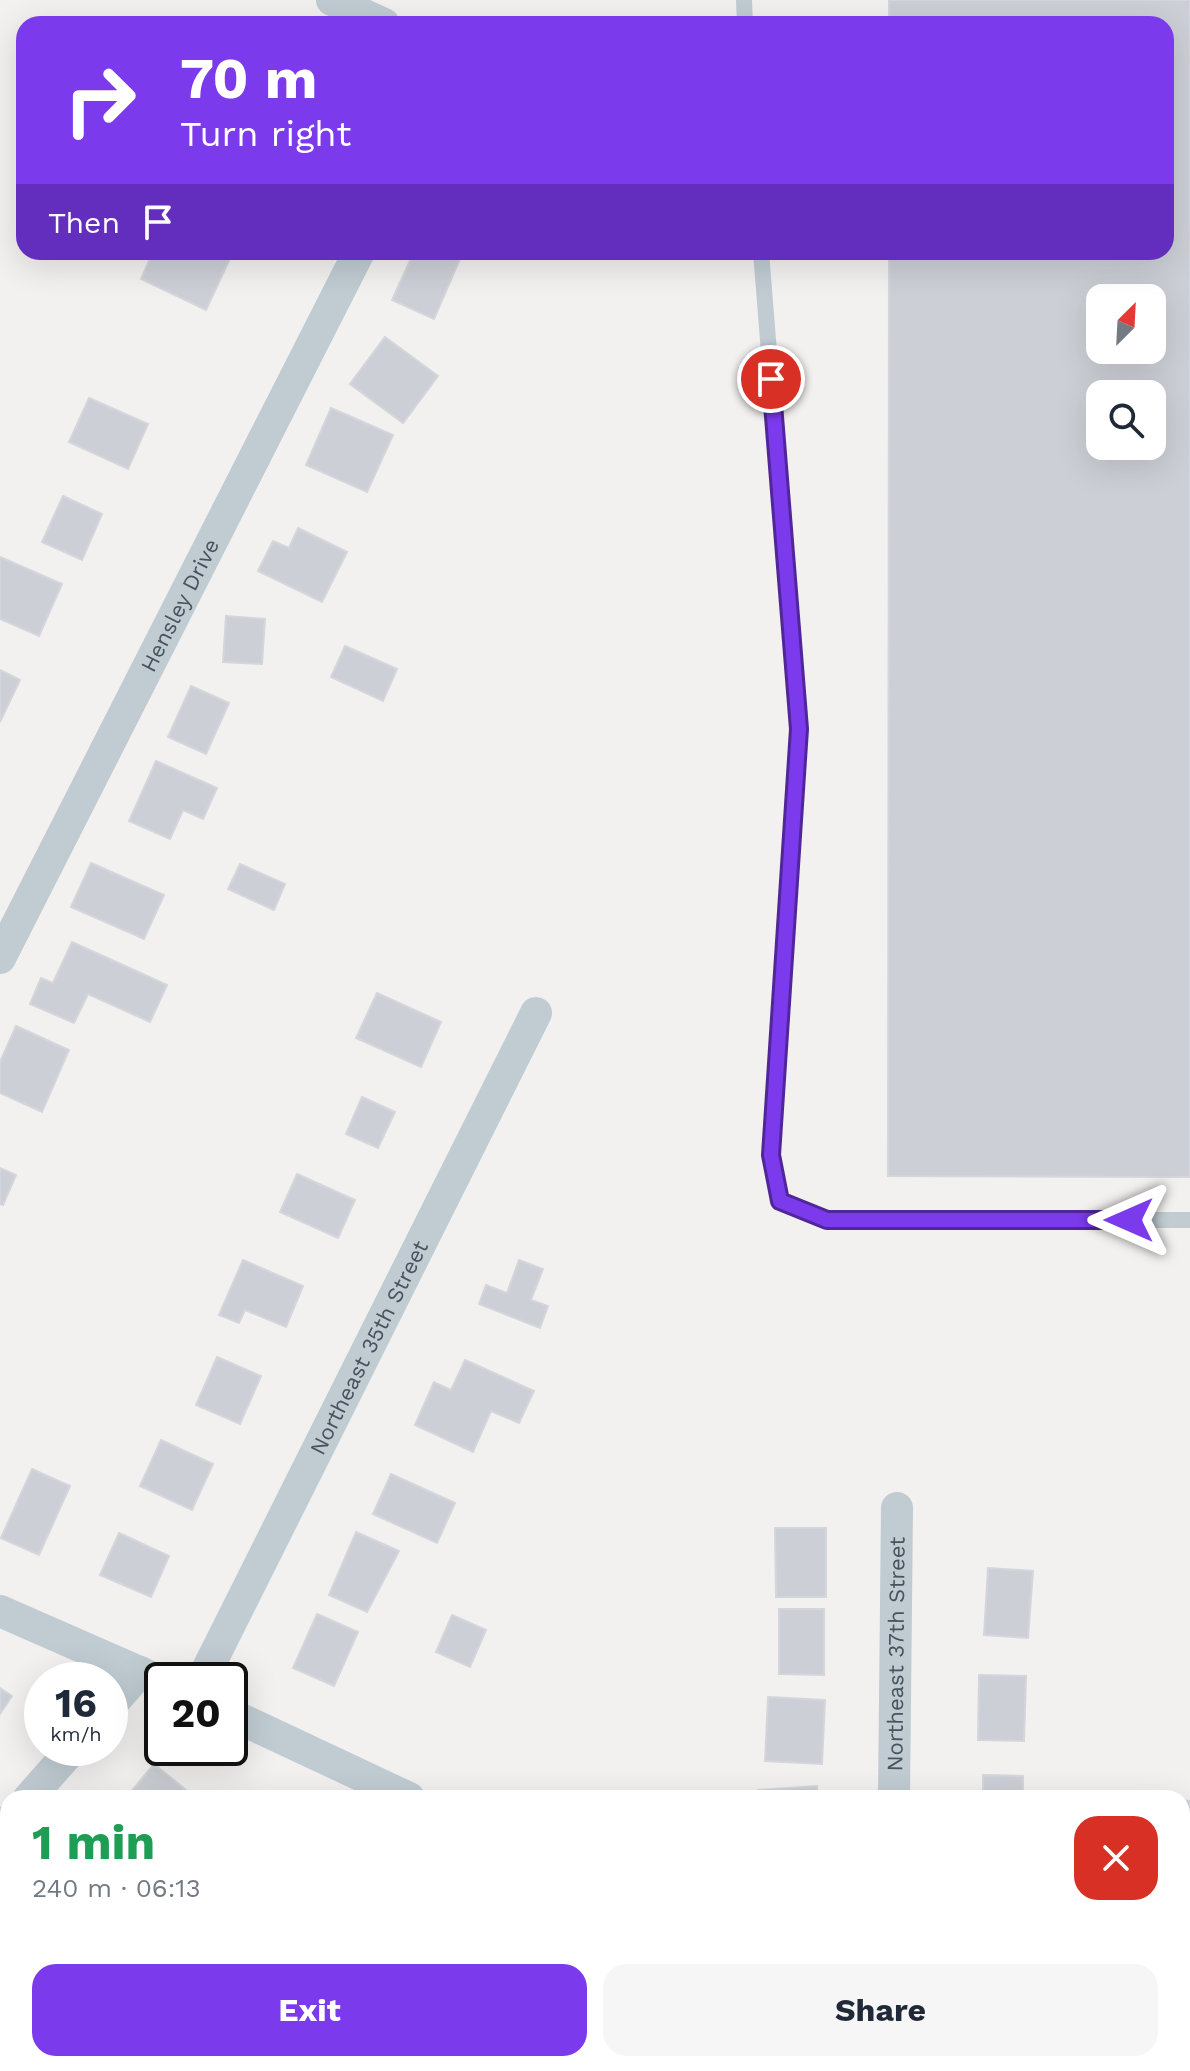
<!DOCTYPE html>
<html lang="en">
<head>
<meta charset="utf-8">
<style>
  body { margin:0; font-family:"Work Sans",sans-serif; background:#f6f6f7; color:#1f2937; height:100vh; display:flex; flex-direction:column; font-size:30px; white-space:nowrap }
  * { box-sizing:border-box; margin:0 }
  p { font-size:26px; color:#747a83 }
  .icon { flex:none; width:44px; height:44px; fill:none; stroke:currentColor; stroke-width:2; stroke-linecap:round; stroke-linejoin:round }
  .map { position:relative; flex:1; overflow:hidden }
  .panel { position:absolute; left:0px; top:1790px; width:1190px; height:282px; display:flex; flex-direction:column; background:#fff; border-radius:24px 24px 0 0; box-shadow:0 8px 32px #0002 }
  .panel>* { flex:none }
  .banner { position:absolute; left:16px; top:16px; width:1158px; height:244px; border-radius:24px; box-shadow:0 8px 32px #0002; background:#7c3aed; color:#fff; overflow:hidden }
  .needle { width:52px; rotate:24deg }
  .controls { position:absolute; left:1086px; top:284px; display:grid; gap:16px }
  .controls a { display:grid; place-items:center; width:80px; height:80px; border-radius:16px; background:#fff; box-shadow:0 8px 32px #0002; font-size:40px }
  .speed { position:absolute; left:24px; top:1662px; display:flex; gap:16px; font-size:40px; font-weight:700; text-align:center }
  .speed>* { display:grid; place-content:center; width:104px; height:104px; border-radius:50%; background:#fff; box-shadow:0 8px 32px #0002; line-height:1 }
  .speed small { font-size:20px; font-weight:400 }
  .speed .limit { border:4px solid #111; border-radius:12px; background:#fff; color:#111 }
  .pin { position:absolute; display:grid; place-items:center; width:68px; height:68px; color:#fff; margin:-34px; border:4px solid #fff; border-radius:50%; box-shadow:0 2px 8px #0007 }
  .me { position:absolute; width:88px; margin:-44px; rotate:270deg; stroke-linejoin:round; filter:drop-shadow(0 0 6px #0008) }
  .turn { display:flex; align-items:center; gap:28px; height:168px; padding:0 32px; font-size:36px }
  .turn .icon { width:104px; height:104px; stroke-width:2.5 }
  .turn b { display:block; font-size:56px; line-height:68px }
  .then { display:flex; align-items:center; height:76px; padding:0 32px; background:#0003; gap:16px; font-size:30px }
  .round { display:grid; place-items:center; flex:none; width:84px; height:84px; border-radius:24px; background:#f6f6f7 }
  .headline { display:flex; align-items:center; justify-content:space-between; height:136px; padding:0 32px }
  h1 { font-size:48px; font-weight:700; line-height:60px; color:#1e9e55 }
  .action { display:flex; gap:16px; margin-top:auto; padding:16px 32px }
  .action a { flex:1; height:92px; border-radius:24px; background:#7c3aed; color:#fff; font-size:32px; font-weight:700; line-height:92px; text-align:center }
  .action a+a { background:#f6f6f7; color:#1f2937 }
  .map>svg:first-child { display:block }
  .building { fill:#cccfd5; stroke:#d4d6dc; stroke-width:2; fill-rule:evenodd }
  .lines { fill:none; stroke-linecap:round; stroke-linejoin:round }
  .lane { stroke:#c0cbd2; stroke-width:16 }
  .street { stroke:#c0cbd2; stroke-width:32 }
  .route-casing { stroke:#51269a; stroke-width:20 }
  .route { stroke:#7c3aed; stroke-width:14 }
  .labels { text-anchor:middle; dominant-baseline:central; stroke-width:8; stroke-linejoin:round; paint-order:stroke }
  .street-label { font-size:22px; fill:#47545e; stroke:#fff }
</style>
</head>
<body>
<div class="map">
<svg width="1190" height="2071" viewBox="0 0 1190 2071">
  <rect width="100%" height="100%" fill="#f3f0f0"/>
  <g class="building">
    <path d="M 889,0 L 1190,0 L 1190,1177 L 888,1176 L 889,252 L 1166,252 L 1166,24 L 889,24 ZM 1100,298 L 1152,298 L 1152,350 L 1100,350 ZM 1100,394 L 1152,394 L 1152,446 L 1100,446 Z"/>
    <path d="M 153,252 L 233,252 L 206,310 L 141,279 Z"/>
    <path d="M 414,252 L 463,252 L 434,319 L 392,300 Z"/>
    <path d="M 385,337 L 438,376 L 403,423 L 350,384 Z"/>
    <path d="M 89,398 L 148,424 L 128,469 L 69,442 Z"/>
    <path d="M 331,408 L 393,435 L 367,492 L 306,465 Z"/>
    <path d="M 63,496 L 102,514 L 82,560 L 42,542 Z"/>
    <path d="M 298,528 L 347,552 L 322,602 L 258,571 L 273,541 L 289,548 Z"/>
    <path d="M 0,557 L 62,584 L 39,636 L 0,619 Z"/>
    <path d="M 226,616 L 265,619 L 262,664 L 223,662 Z"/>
    <path d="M 345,646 L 397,669 L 383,701 L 331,677 Z"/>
    <path d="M 0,670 L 20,680 L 0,722 Z"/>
    <path d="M 191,686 L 229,703 L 206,754 L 168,737 Z"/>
    <path d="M 156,761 L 217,788 L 203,819 L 183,810 L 170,839 L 129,821 Z"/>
    <path d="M 91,863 L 164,895 L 144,939 L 71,907 Z"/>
    <path d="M 240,864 L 285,884 L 274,910 L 228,889 Z"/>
    <path d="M 72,942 L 167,985 L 150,1022 L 88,994 L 74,1023 L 30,1004 L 41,978 L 53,983 Z"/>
    <path d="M 377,993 L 441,1022 L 421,1067 L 356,1038 Z"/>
    <path d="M 16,1026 L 69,1050 L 42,1112 L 0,1093 L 0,1062 Z"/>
    <path d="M 362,1097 L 395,1112 L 378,1148 L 346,1134 Z"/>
    <path d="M 0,1168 L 16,1175 L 3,1205 L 0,1204 Z"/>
    <path d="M 297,1174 L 355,1200 L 338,1238 L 280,1212 Z"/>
    <path d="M 243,1260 L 303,1286 L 286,1327 L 245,1310 L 239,1323 L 219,1315 Z"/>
    <path d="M 519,1260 L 543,1269 L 531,1300 L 548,1306 L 540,1328 L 479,1304 L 486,1285 L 507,1293 Z"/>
    <path d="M 217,1357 L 261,1376 L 240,1424 L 196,1405 Z"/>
    <path d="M 465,1360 L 534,1391 L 519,1423 L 491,1411 L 473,1452 L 415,1425 L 434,1382 L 451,1390 Z"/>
    <path d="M 161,1440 L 213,1464 L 192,1510 L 140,1486 Z"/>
    <path d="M 32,1469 L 70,1486 L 39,1555 L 1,1538 Z"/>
    <path d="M 391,1474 L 455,1503 L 437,1543 L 373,1514 Z"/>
    <path d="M 775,1528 L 826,1528 L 826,1597 L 776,1597 Z"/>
    <path d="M 356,1532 L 399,1551 L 367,1612 L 329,1595 Z"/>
    <path d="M 119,1533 L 169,1556 L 151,1597 L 100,1575 Z"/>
    <path d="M 988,1568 L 1033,1571 L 1028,1638 L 984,1635 Z"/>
    <path d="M 779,1609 L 824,1609 L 824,1675 L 779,1674 Z"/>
    <path d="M 317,1614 L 358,1632 L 334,1686 L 293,1668 Z"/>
    <path d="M 452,1615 L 486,1630 L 470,1667 L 436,1652 Z"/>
    <path d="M 979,1675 L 1026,1676 L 1024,1741 L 978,1740 Z"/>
    <path d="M 0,1688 L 12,1696 L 0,1714 Z"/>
    <path d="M 768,1697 L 825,1700 L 822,1764 L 765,1761 Z"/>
    <path d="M 154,1764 L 186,1790 L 180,1798 L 126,1798 Z"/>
    <path d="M 983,1775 L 1023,1776 L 1023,1798 L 983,1798 Z"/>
    <path d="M 817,1786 L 818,1798 L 758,1798 L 758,1790 Z"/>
    <path d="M 1182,1800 L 1190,1801 L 1190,1853 L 1182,1852 Z"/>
    <path d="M 0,1982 L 8,1989 L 8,2029 L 0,2039 Z"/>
    <path d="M 433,2064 L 473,2064 L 472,2071 L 433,2071 Z"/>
  </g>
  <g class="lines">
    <g class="lane">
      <path d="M 744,0 L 745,24"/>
      <path d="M 761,252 L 799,729 L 771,1155 L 780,1201 L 827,1220 L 1190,1220"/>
    </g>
    <g class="street">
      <path d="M 332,0 L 384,24"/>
      <path id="s1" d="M 0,958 L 359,252"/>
      <path d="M 0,1611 L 162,1682"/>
      <path id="s2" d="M 202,1680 L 536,1013"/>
      <path d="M 110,1706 L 140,1672"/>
      <path d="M 230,1714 L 409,1798"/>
      <path d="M 29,1798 L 73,1748"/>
      <path id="s3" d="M 894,1798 L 897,1508"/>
      <path d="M 0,1831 L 8,1821"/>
      <path d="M 1182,1925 L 1190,1926"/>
      <path d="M 900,2064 L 901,2071"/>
      <path d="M 361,2071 L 361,2064"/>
    </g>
  </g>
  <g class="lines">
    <defs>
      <path id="route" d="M 771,379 L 799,729 L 771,1155 L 780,1201 L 827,1220 L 1129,1220"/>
    </defs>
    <use href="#route" class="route-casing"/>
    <use href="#route" class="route"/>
  </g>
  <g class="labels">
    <g class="street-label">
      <text stroke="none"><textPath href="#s1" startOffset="396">Hensley Drive</textPath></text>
      <text stroke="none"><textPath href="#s2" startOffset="372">Northeast 35th Street</textPath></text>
      <text stroke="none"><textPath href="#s3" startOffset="144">Northeast 37th Street</textPath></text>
    </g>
  </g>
</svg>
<div class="controls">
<a><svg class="needle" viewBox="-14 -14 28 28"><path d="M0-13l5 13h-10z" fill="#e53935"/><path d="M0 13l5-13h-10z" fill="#747a83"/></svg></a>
<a><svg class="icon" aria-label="search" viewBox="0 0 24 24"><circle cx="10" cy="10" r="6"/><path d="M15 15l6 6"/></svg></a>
</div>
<div class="speed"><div>16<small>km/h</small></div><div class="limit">20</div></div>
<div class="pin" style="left:771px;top:379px;background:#d93025"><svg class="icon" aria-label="arrive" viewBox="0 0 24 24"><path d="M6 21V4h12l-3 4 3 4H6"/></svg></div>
<svg class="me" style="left:1129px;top:1220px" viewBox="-20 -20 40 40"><path d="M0-17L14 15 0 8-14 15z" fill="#7c3aed" stroke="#fff" stroke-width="4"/></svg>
<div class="banner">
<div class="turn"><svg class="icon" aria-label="right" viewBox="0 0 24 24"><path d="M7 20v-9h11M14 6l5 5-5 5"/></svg><div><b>70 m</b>Turn right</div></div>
<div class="then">Then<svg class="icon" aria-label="arrive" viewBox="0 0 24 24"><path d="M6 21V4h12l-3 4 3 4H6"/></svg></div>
</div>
<section class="panel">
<div class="headline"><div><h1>1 min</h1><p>240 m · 06:13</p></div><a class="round" style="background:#d93025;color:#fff"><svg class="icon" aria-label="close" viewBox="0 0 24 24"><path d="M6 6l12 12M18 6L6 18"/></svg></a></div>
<div class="action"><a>Exit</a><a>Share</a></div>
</section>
</div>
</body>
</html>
